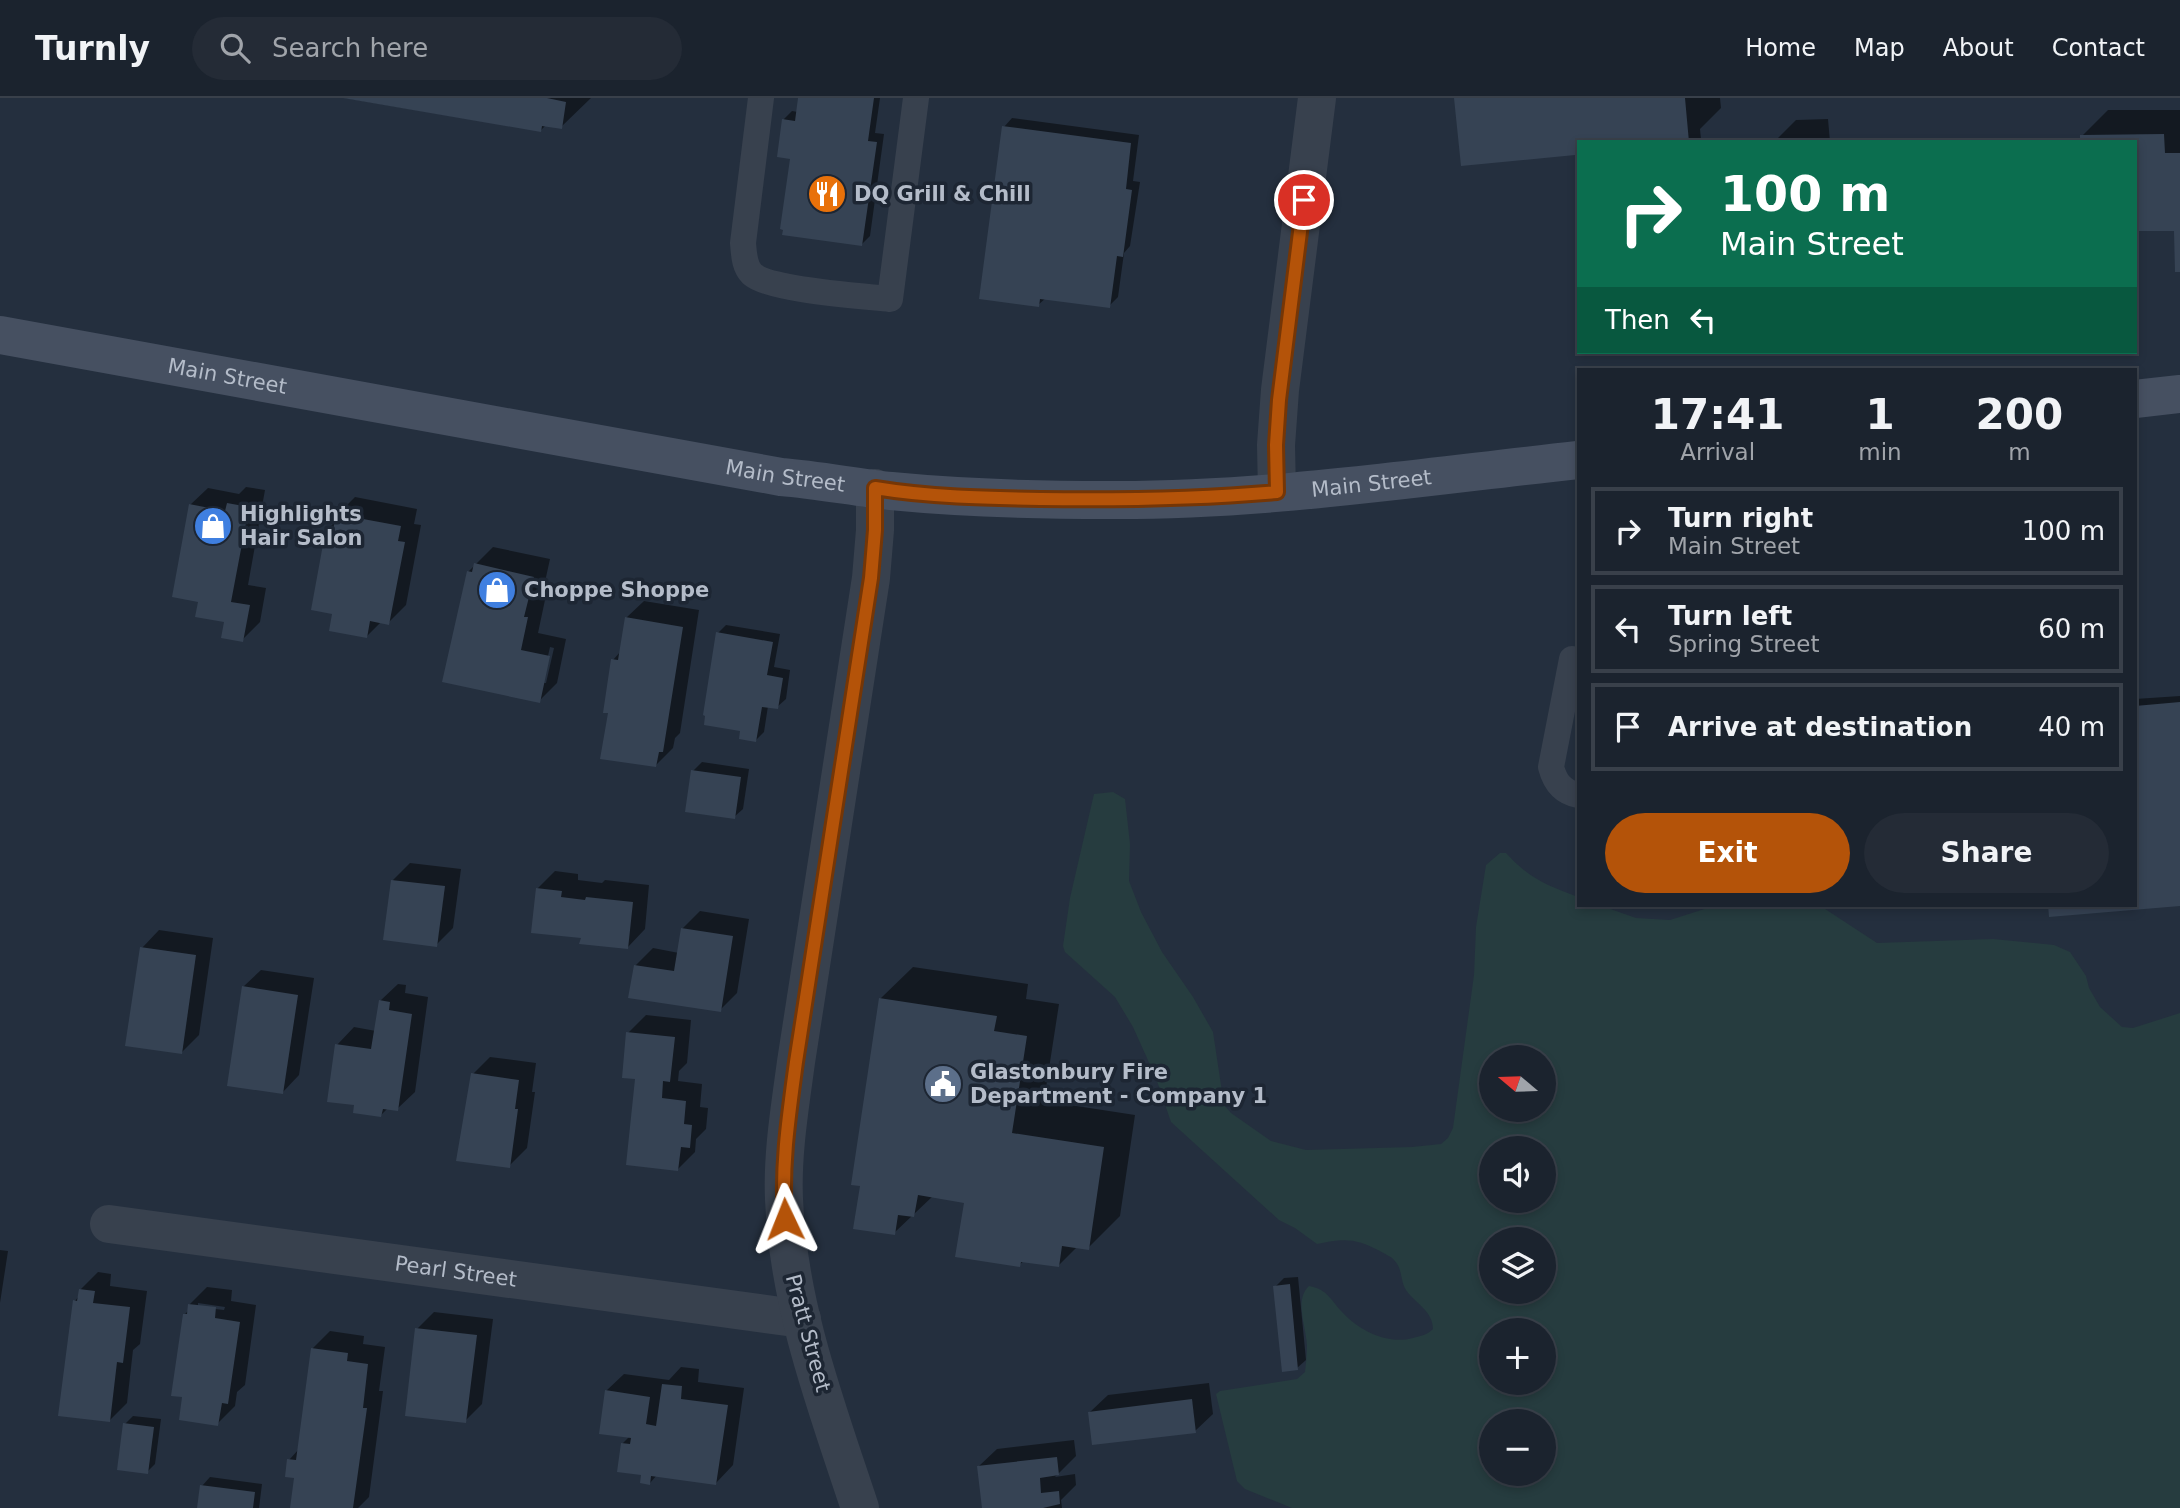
<!DOCTYPE html>
<html lang="en">
<head>
<meta charset="utf-8">
<style>
  body { margin:0; font-family:"DejaVu Sans",sans-serif; background:#242b36; color:#f1f3f6; height:100vh; display:flex; flex-direction:column; font-size:26px; white-space:nowrap }
  * { box-sizing:border-box; margin:0 }
  p { font-size:23px; color:#a0a4aa }
  .icon { flex:none; width:38px; height:38px; fill:none; stroke:currentColor; stroke-width:2; stroke-linecap:round; stroke-linejoin:round }
  .map { position:relative; flex:1; overflow:hidden }
  .panel { position:absolute; left:1577px; top:270px; width:560px; height:539px; display:flex; flex-direction:column; background:#1b232e; border-radius:0px; box-shadow:0 4px 10px #0003,0 0 0 2px #39404a }
  .panel>* { flex:none }
  .top-card { position:absolute; left:1577px; top:42px; width:560px; height:214px; border-radius:0px; box-shadow:0 4px 10px #0003,0 0 0 2px #39404a; background:#0b6e4f; color:#fff; overflow:hidden }
  .needle { width:46px; rotate:289deg }
  .controls { position:absolute; left:1479px; top:947px; display:grid; gap:14px }
  .controls a { display:grid; place-items:center; width:77px; height:77px; border-radius:50%; background:#1b232e; box-shadow:0 4px 10px #0003,0 0 0 2px #39404a; font-size:35px }
  .pin { position:absolute; display:grid; place-items:center; width:60px; height:60px; color:#fff; margin:-30px; border:4px solid #fff; border-radius:50%; box-shadow:0 2px 7px #0007 }
  .me { position:absolute; width:77px; margin:-38px; rotate:358deg; stroke-linejoin:round; filter:drop-shadow(0 0 5px #0008) }
  .turn { display:flex; align-items:center; gap:24px; height:147px; padding:0 28px; font-size:32px }
  .turn .icon { width:91px; height:91px; stroke-width:2.5 }
  .turn b { display:block; font-size:49px; line-height:60px }
  .then { display:flex; align-items:center; height:66px; padding:0 28px; background:#0003; gap:14px; font-size:26px }
  .eta { display:flex; justify-content:space-evenly; align-items:center; height:119px; text-align:center }
  .eta b { font-size:42px; font-weight:700; line-height:49px }
  .primary-button { display:flex; gap:14px; margin-top:auto; padding:14px 28px }
  .primary-button a { flex:1; height:80px; border-radius:42px; background:#b45309; color:#fff; font-size:28px; font-weight:700; line-height:80px; text-align:center }
  .primary-button a+a { background:#242b36; color:#f1f3f6 }
  ul { padding:0; list-style:none }
  li { display:flex; align-items:center; gap:21px; height:88px; margin:0 14px 10px; padding:0 14px; border:4px solid #39404a; border-radius:0px }
  li div { flex:1 }
  li b { display:block; font-size:26px }
  li em { font-style:normal }
  header { display:flex; align-items:center; gap:42px; box-sizing:border-box; height:98px; padding:0 35px; background:#1b232e; border-bottom:2px solid #39404a }
  header strong { font-size:33px }
  nav { display:flex; gap:38px; margin-inline-start:auto; font-size:24px }
  .search { width:490px; height:63px; background:#242b36; display:flex; align-items:center; gap:18px; box-sizing:border-box; padding:0 24px; border-radius:38px; color:#a0a4aa; font-size:26px }
  .map>svg:first-child { display:block }
  .green { fill:#263c3f; fill-rule:evenodd }
  .shadow { fill:#0007; fill-rule:evenodd }
  .building { fill:#364354 }
  .lines { fill:none; stroke-linecap:round; stroke-linejoin:round }
  .lane { stroke:#38414e; stroke-width:26 }
  .street { stroke:#38414e; stroke-width:38 }
  .secondary { stroke:#465061; stroke-width:38 }
  .route-casing { stroke:#753606; stroke-width:18 }
  .route { stroke:#b45309; stroke-width:12 }
  .labels { text-anchor:middle; dominant-baseline:central; stroke-width:7; stroke-linejoin:round; paint-order:stroke }
  .poi-label { font-size:21px; font-weight:bold; fill:#b4bcc9; stroke:#1d2633; text-anchor:start }
  .street-label { font-size:21px; fill:#b4bcc9; stroke:#1d2633 }
</style>
</head>
<body>
<header>
<strong>Turnly</strong>
<div class="search"><svg class="icon" aria-label="search" viewBox="0 0 24 24"><circle cx="10" cy="10" r="6"/><path d="M15 15l6 6"/></svg>Search here</div>
<nav><a>Home</a><a>Map</a><a>About</a><a>Contact</a></nav>
</header>
<div class="map">
<svg width="2180" height="1410" viewBox="0 0 2180 1410">
  <rect width="100%" height="100%" fill="#242f3e"/>
  <path class="green" d="M 1113,694 L 1125,701 L 1130,746 L 1129,783 L 1141,814 L 1162,854 L 1193,899 L 1213,934 L 1224,1007 L 1231,1015 L 1271,1043 L 1306,1052 L 1412,1049 L 1441,1046 L 1448,1040 L 1453,1030 L 1474,877 L 1476,829 L 1486,767 L 1500,755 L 1506,755 C 1530,781 1546,787 1578,799 L 1578,807 L 1599,807 L 1636,820 L 1670,822 L 1717,807 L 1819,807 L 1877,845 L 1993,841 L 2054,847 L 2070,854 L 2086,878 L 2089,890 L 2100,909 L 2122,929 L 2133,930 L 2180,915 L 2180,1410 L 1292,1410 L 1245,1391 L 1237,1383 L 1216,1296 L 1220,1293 L 1297,1281 L 1305,1274 C 1306,1265 1307,1256 1307,1247 C 1306,1228 1294,1202 1309,1188 C 1329,1192 1330,1202 1343,1215 C 1360,1233 1388,1247 1413,1240 C 1421,1238 1427,1237 1433,1231 C 1433,1213 1415,1205 1406,1192 C 1400,1183 1403,1171 1394,1162 C 1391,1158 1384,1156 1380,1153 C 1356,1140 1344,1140 1317,1146 L 1295,1130 L 1279,1122 L 1171,1024 L 1156,980 L 1133,929 L 1115,899 L 1065,854 L 1063,848 L 1070,800 L 1094,696 ZM 1491,959 L 1544,959 L 1544,1012 L 1491,1012 ZM 1491,1050 L 1544,1050 L 1544,1102 L 1491,1102 ZM 1491,1141 L 1544,1141 L 1544,1194 L 1491,1194 ZM 1544,1232 L 1544,1284 L 1491,1284 L 1491,1232 ZM 1491,1323 L 1544,1323 L 1544,1376 L 1491,1376 Z"/>
  <g class="shadow">
    <path d="M 345,0 L 591,0 L 561,29 L 546,27 L 540,33 Z"/>
    <path d="M 800,0 L 880,0 L 875,35 L 884,36 L 870,138 L 862,146 L 792,59 L 784,21 L 792,13 L 798,14 Z"/>
    <path d="M 1456,0 L 1720,0 L 1721,10 L 1700,31 L 1701,41 L 1698,44 L 1578,44 L 1578,73 L 1576,55 Z"/>
    <path d="M 2108,12 L 2180,12 L 2180,173 L 2176,131 L 2135,132 L 2135,44 L 2082,38 Z"/>
    <path d="M 1012,20 L 1139,37 L 1133,83 L 1140,84 L 1130,148 L 1124,155 L 1118,199 L 1109,208 L 1046,200 L 1038,207 L 1004,29 Z"/>
    <path d="M 1828,21 L 1830,44 L 1774,44 L 1796,22 Z"/>
    <path d="M 246,389 L 265,392 L 248,487 L 266,490 L 260,524 L 242,542 L 226,523 L 200,502 L 190,407 L 208,390 L 239,396 Z"/>
    <path d="M 355,399 L 417,411 L 414,426 L 421,427 L 406,507 L 388,525 L 381,524 L 367,538 L 334,515 L 328,431 L 336,423 L 337,417 Z"/>
    <path d="M 493,449 L 550,461 L 541,502 L 545,502 L 538,535 L 566,541 L 557,585 L 539,603 L 468,474 ZM 550,549 L 554,550 L 546,585 L 542,585 Z"/>
    <path d="M 644,503 L 699,512 L 680,635 L 675,640 L 673,650 L 656,667 L 610,614 L 613,562 L 621,553 L 626,520 Z"/>
    <path d="M 726,527 L 780,536 L 774,569 L 790,572 L 786,601 L 777,609 L 768,608 L 764,634 L 756,642 L 742,632 L 718,535 Z"/>
    <path d="M 2180,598 L 2180,806 L 2051,817 L 2050,807 L 2135,807 L 2135,601 Z"/>
    <path d="M 702,664 L 749,671 L 743,711 L 734,719 L 693,673 Z"/>
    <path d="M 410,765 L 461,771 L 453,830 L 436,847 L 393,782 Z"/>
    <path d="M 555,773 L 578,776 L 578,782 L 602,785 L 605,782 L 649,787 L 645,831 L 628,849 L 583,838 L 537,791 Z"/>
    <path d="M 700,813 L 749,821 L 737,895 L 720,912 L 635,868 L 653,850 L 679,855 L 682,831 Z"/>
    <path d="M 159,832 L 213,840 L 199,937 L 182,954 L 142,850 Z"/>
    <path d="M 913,869 L 1028,886 L 1026,901 L 1059,906 L 1044,1003 L 1135,1017 L 1120,1118 L 1088,1150 L 1078,1148 L 1058,1168 L 1024,1163 L 1019,1167 L 966,1103 L 933,1098 L 894,1135 L 862,1087 L 880,901 Z"/>
    <path d="M 261,872 L 314,880 L 299,977 L 282,995 L 243,889 Z"/>
    <path d="M 398,886 L 406,887 L 405,895 L 428,899 L 415,994 L 397,1011 L 388,1010 L 381,1017 L 356,1006 L 337,947 L 354,929 L 376,933 L 380,903 Z"/>
    <path d="M 646,917 L 691,922 L 687,965 L 679,973 L 678,983 L 702,986 L 700,1009 L 708,1010 L 706,1031 L 696,1041 L 695,1054 L 678,1071 L 637,979 L 628,935 Z"/>
    <path d="M 490,959 L 536,965 L 532,994 L 535,994 L 527,1050 L 509,1068 L 473,976 Z"/>
    <path d="M 0,1152 L 8,1153 L 0,1205 Z"/>
    <path d="M 98,1174 L 111,1176 L 110,1188 L 147,1193 L 140,1246 L 133,1252 L 127,1305 L 109,1323 L 75,1203 L 79,1198 L 80,1192 Z"/>
    <path d="M 1298,1179 L 1306,1262 L 1297,1270 L 1275,1189 L 1284,1180 Z"/>
    <path d="M 207,1189 L 232,1192 L 231,1203 L 256,1207 L 245,1287 L 237,1294 L 235,1308 L 217,1326 L 184,1217 L 189,1212 L 189,1207 ZM 198,1205 L 225,1209 L 224,1212 L 198,1209 Z"/>
    <path d="M 434,1214 L 493,1221 L 482,1306 L 465,1323 L 417,1231 Z"/>
    <path d="M 330,1233 L 364,1238 L 363,1246 L 385,1249 L 379,1293 L 383,1293 L 369,1399 L 358,1410 L 306,1410 L 289,1362 L 299,1351 L 313,1250 Z"/>
    <path d="M 681,1269 L 699,1271 L 698,1284 L 744,1290 L 733,1367 L 716,1385 L 657,1377 L 650,1385 L 622,1346 L 630,1338 L 606,1293 L 624,1276 L 669,1282 Z"/>
    <path d="M 1209,1285 L 1213,1316 L 1195,1333 L 1090,1314 L 1108,1297 Z"/>
    <path d="M 133,1318 L 161,1321 L 155,1366 L 147,1374 L 125,1326 Z"/>
    <path d="M 1074,1342 L 1076,1358 L 1055,1379 L 1075,1376 L 1076,1387 L 1061,1402 L 1062,1410 L 983,1410 L 979,1368 L 997,1351 Z"/>
    <path d="M 210,1379 L 262,1386 L 259,1410 L 199,1410 L 202,1388 Z"/>
  </g>
  <g class="building">
    <path d="M 343,0 L 547,0 L 566,4 L 562,31 L 542,28 L 541,34 Z"/>
    <path d="M 798,0 L 874,0 L 868,43 L 877,44 L 862,148 L 782,137 L 783,132 L 780,131 L 790,61 L 777,59 L 782,21 L 795,23 Z"/>
    <path d="M 1454,0 L 1685,0 L 1689,44 L 1578,44 L 1578,73 L 1577,73 L 1575,57 L 1461,68 Z"/>
    <path d="M 1002,28 L 1131,45 L 1126,91 L 1132,92 L 1123,159 L 1117,158 L 1110,210 L 1040,201 L 1039,209 L 979,201 Z"/>
    <path d="M 2164,36 L 2165,55 L 2180,55 L 2180,174 L 2175,174 L 2174,133 L 2135,133 L 2135,44 L 2080,44 L 2080,37 Z"/>
    <path d="M 227,405 L 249,409 L 231,504 L 250,507 L 243,544 L 221,540 L 224,524 L 195,519 L 198,504 L 172,499 L 189,406 L 225,413 Z"/>
    <path d="M 336,416 L 401,428 L 398,443 L 405,444 L 389,527 L 370,523 L 367,540 L 329,533 L 332,516 L 311,512 L 326,430 L 333,432 Z"/>
    <path d="M 474,465 L 534,479 L 524,519 L 528,519 L 521,552 L 550,558 L 540,605 L 442,584 L 467,473 L 472,474 Z"/>
    <path d="M 625,519 L 683,529 L 663,654 L 659,654 L 656,669 L 600,661 L 608,615 L 603,615 L 611,561 L 618,562 Z"/>
    <path d="M 716,534 L 773,544 L 767,577 L 783,580 L 778,611 L 762,609 L 756,644 L 739,641 L 740,633 L 704,627 L 705,618 L 703,617 Z"/>
    <path d="M 2180,604 L 2180,808 L 2049,819 L 2048,807 L 2135,807 L 2135,608 Z"/>
    <path d="M 691,672 L 741,679 L 735,721 L 685,714 Z"/>
    <path d="M 391,782 L 445,788 L 437,849 L 383,842 Z"/>
    <path d="M 536,790 L 562,793 L 561,799 L 585,802 L 586,799 L 633,804 L 628,851 L 579,846 L 581,840 L 531,835 Z"/>
    <path d="M 681,830 L 733,838 L 721,914 L 628,900 L 634,867 L 674,873 Z"/>
    <path d="M 140,849 L 196,857 L 182,956 L 125,948 Z"/>
    <path d="M 242,888 L 298,897 L 283,996 L 227,988 Z"/>
    <path d="M 879,900 L 997,918 L 994,933 L 1027,938 L 1012,1035 L 1104,1049 L 1089,1152 L 1062,1148 L 1059,1169 L 1021,1164 L 1020,1169 L 955,1159 L 964,1105 L 918,1097 L 914,1119 L 898,1117 L 895,1137 L 853,1131 L 860,1088 L 851,1087 Z"/>
    <path d="M 379,902 L 390,904 L 389,912 L 412,916 L 398,1013 L 383,1011 L 381,1019 L 353,1015 L 354,1007 L 327,1004 L 335,946 L 371,951 Z"/>
    <path d="M 626,934 L 675,939 L 670,984 L 663,983 L 662,1000 L 686,1003 L 684,1026 L 692,1027 L 690,1050 L 681,1049 L 678,1073 L 626,1067 L 635,981 L 622,980 Z"/>
    <path d="M 471,975 L 519,982 L 515,1011 L 518,1011 L 510,1070 L 456,1063 Z"/>
    <path d="M 1290,1186 L 1298,1272 L 1282,1274 L 1273,1188 Z"/>
    <path d="M 79,1191 L 95,1193 L 93,1205 L 130,1209 L 123,1265 L 117,1264 L 110,1324 L 58,1318 L 73,1202 L 77,1203 Z"/>
    <path d="M 188,1206 L 216,1209 L 215,1220 L 240,1224 L 228,1306 L 222,1305 L 218,1328 L 179,1322 L 182,1299 L 171,1298 L 183,1216 L 187,1216 Z"/>
    <path d="M 415,1230 L 477,1237 L 466,1325 L 405,1318 Z"/>
    <path d="M 311,1250 L 348,1255 L 347,1263 L 368,1266 L 363,1310 L 367,1310 L 353,1410 L 290,1410 L 294,1380 L 285,1379 L 287,1361 L 296,1362 Z"/>
    <path d="M 662,1286 L 682,1288 L 681,1301 L 728,1307 L 716,1387 L 651,1378 L 650,1387 L 640,1385 L 641,1377 L 617,1374 L 621,1345 L 630,1346 L 631,1340 L 599,1336 L 605,1292 L 650,1299 L 646,1326 L 656,1328 Z"/>
    <path d="M 1192,1301 L 1196,1335 L 1092,1347 L 1088,1314 Z"/>
    <path d="M 123,1325 L 154,1329 L 148,1376 L 117,1372 Z"/>
    <path d="M 1057,1359 L 1059,1377 L 1040,1380 L 1041,1395 L 1059,1393 L 1060,1406 L 1043,1410 L 982,1410 L 977,1368 Z"/>
    <path d="M 200,1387 L 255,1394 L 253,1410 L 197,1410 Z"/>
  </g>
  <g class="lines">
    <g class="lane">
      <path d="M 761,0 L 743,145 C 744,156 744,168 752,176 C 769,192 863,198 890,201 L 916,0"/>
      <path d="M 1572,561 L 1551,669 C 1555,684 1562,694 1578,697"/>
    </g>
    <g class="street">
      <path d="M 1277,394 L 1276,347 L 1280,292 L 1317,0"/>
      <path id="s1" d="M 109,1126 L 802,1221"/>
      <path d="M 860,1410 C 827,1310 788,1208 784,1101 C 782,1056 790,1009 796,964 L 871,480 L 875,432 L 875,390"/>
    </g>
    <g class="secondary">
      <path id="s2" d="M 0,237 L 781,379 C 818,382 854,389 891,393 C 963,400 1036,402 1108,402 C 1266,403 1422,379 1578,362"/>
      <path d="M 2135,301 L 2180,296"/>
    </g>
  </g>
  <g class="lines">
    <defs>
      <path id="route" d="M 785,1121 C 781,1068 789,1016 796,964 L 871,480 L 875,432 L 875,390 C 929,399 986,400 1041,401 C 1120,402 1199,401 1277,394 L 1276,347 L 1279,302 L 1304,102"/>
    </defs>
    <use href="#route" class="route-casing"/>
    <use href="#route" class="route"/>
  </g>
  <defs>
    <symbol id="restaurant-disc" viewBox="-11 -11 22 22"><circle r="9.5" fill="#e8710a" stroke="#1d2633"/><path d="M-5-6h1v4h1v-4h1v4h1v-4h1v5L-1.5 .5V6h-2V.5L-5-1ZM5-6V6H3V1.5H1.5Q1.5-4 5-6Z" fill="#fff"/></symbol>
    <symbol id="shop-disc" viewBox="-11 -11 22 22"><circle r="9.5" fill="#3f7fe0" stroke="#1d2633"/><path d="M-5-2.5h2.3a2.7 3.5 0 0 1 5.4 0H5L5.5 6h-11ZM-1.5-2.5h3a1.5 2.3 0 0 0-3 0Z" fill="#fff"/></symbol>
    <symbol id="civic-disc" viewBox="-11 -11 22 22"><circle r="9.5" fill="#5c6f8a" stroke="#1d2633"/><path d="M-.6-6.5H3V-4.5H.6V-3L4-1V1h2V6H-6V1h2V-1L-.6-3ZM-1.2 2.5V6h2.4V2.5Z" fill="#fff"/></symbol>
  </defs>
  <g fill-rule="evenodd">
    <use href="#restaurant-disc" x="805" y="74" width="44" height="44"/>
    <use href="#shop-disc" x="191" y="406" width="44" height="44"/>
    <use href="#shop-disc" x="475" y="470" width="44" height="44"/>
    <use href="#civic-disc" x="921" y="964" width="44" height="44"/>
  </g>
  <g class="labels">
    <g class="poi-label">
      <text x="854" y="96">DQ Grill &amp; Chill</text>
      <text x="240" y="416">Highlights<tspan x="240" dy="24">Hair Salon</tspan></text>
      <text x="524" y="492">Choppe Shoppe</text>
      <text x="970" y="974">Glastonbury Fire<tspan x="970" dy="24">Department - Company 1</tspan></text>
    </g>
    <g class="street-label">
      <text stroke="none"><textPath href="#s2" startOffset="231">Main Street</textPath></text>
      <text stroke="none"><textPath href="#s2" startOffset="798">Main Street</textPath></text>
      <text stroke="none"><textPath href="#s2" startOffset="1386">Main Street</textPath></text>
      <text stroke="none"><textPath href="#s1" startOffset="350">Pearl Street</textPath></text>
      <text transform="translate(808 1235) rotate(75)">Pratt Street</text>
    </g>
  </g>
</svg>
<div class="controls">
<a><svg class="needle" viewBox="-14 -14 28 28"><path d="M0-13l5 13h-10z" fill="#e53935"/><path d="M0 13l5-13h-10z" fill="#a0a4aa"/></svg></a>
<a><svg class="icon" aria-label="sound" viewBox="0 0 24 24"><path d="M4 9h4l5-4v14l-5-4H4zM17 9q2 3 0 6"/></svg></a>
<a><svg class="icon" aria-label="layers" viewBox="0 0 24 24"><path d="M12 4l9 5-9 5-9-5zM3 14l9 5 9-5"/></svg></a>
<a>+</a>
<a>−</a>
</div>
<div class="pin" style="left:1304px;top:102px;background:#d93025"><svg class="icon" aria-label="arrive" viewBox="0 0 24 24"><path d="M6 21V4h12l-3 4 3 4H6"/></svg></div>
<svg class="me" style="left:785px;top:1121px" viewBox="-20 -20 40 40"><path d="M0-17L14 15 0 8-14 15z" fill="#b45309" stroke="#fff" stroke-width="4"/></svg>
<div class="top-card">
<div class="turn"><svg class="icon" aria-label="right" viewBox="0 0 24 24"><path d="M7 20v-9h11M14 6l5 5-5 5"/></svg><div><b>100 m</b>Main Street</div></div>
<div class="then">Then<svg class="icon" aria-label="left" viewBox="0 0 24 24"><path d="M17 20v-9H6M10 6l-5 5 5 5"/></svg></div>
</div>
<section class="panel">
<div class="eta">
<div><b>17:41</b><p>Arrival</p></div>
<div><b>1</b><p>min</p></div>
<div><b>200</b><p>m</p></div>
</div>
<ul>
<li><svg class="icon" aria-label="right" viewBox="0 0 24 24"><path d="M7 20v-9h11M14 6l5 5-5 5"/></svg><div><b>Turn right</b><p>Main Street</p></div><em>100 m</em></li>
<li><svg class="icon" aria-label="left" viewBox="0 0 24 24"><path d="M17 20v-9H6M10 6l-5 5 5 5"/></svg><div><b>Turn left</b><p>Spring Street</p></div><em>60 m</em></li>
<li><svg class="icon" aria-label="arrive" viewBox="0 0 24 24"><path d="M6 21V4h12l-3 4 3 4H6"/></svg><div><b>Arrive at destination</b></div><em>40 m</em></li>
</ul>
<div class="primary-button"><a>Exit</a><a>Share</a></div>
</section>
</div>
</body>
</html>
